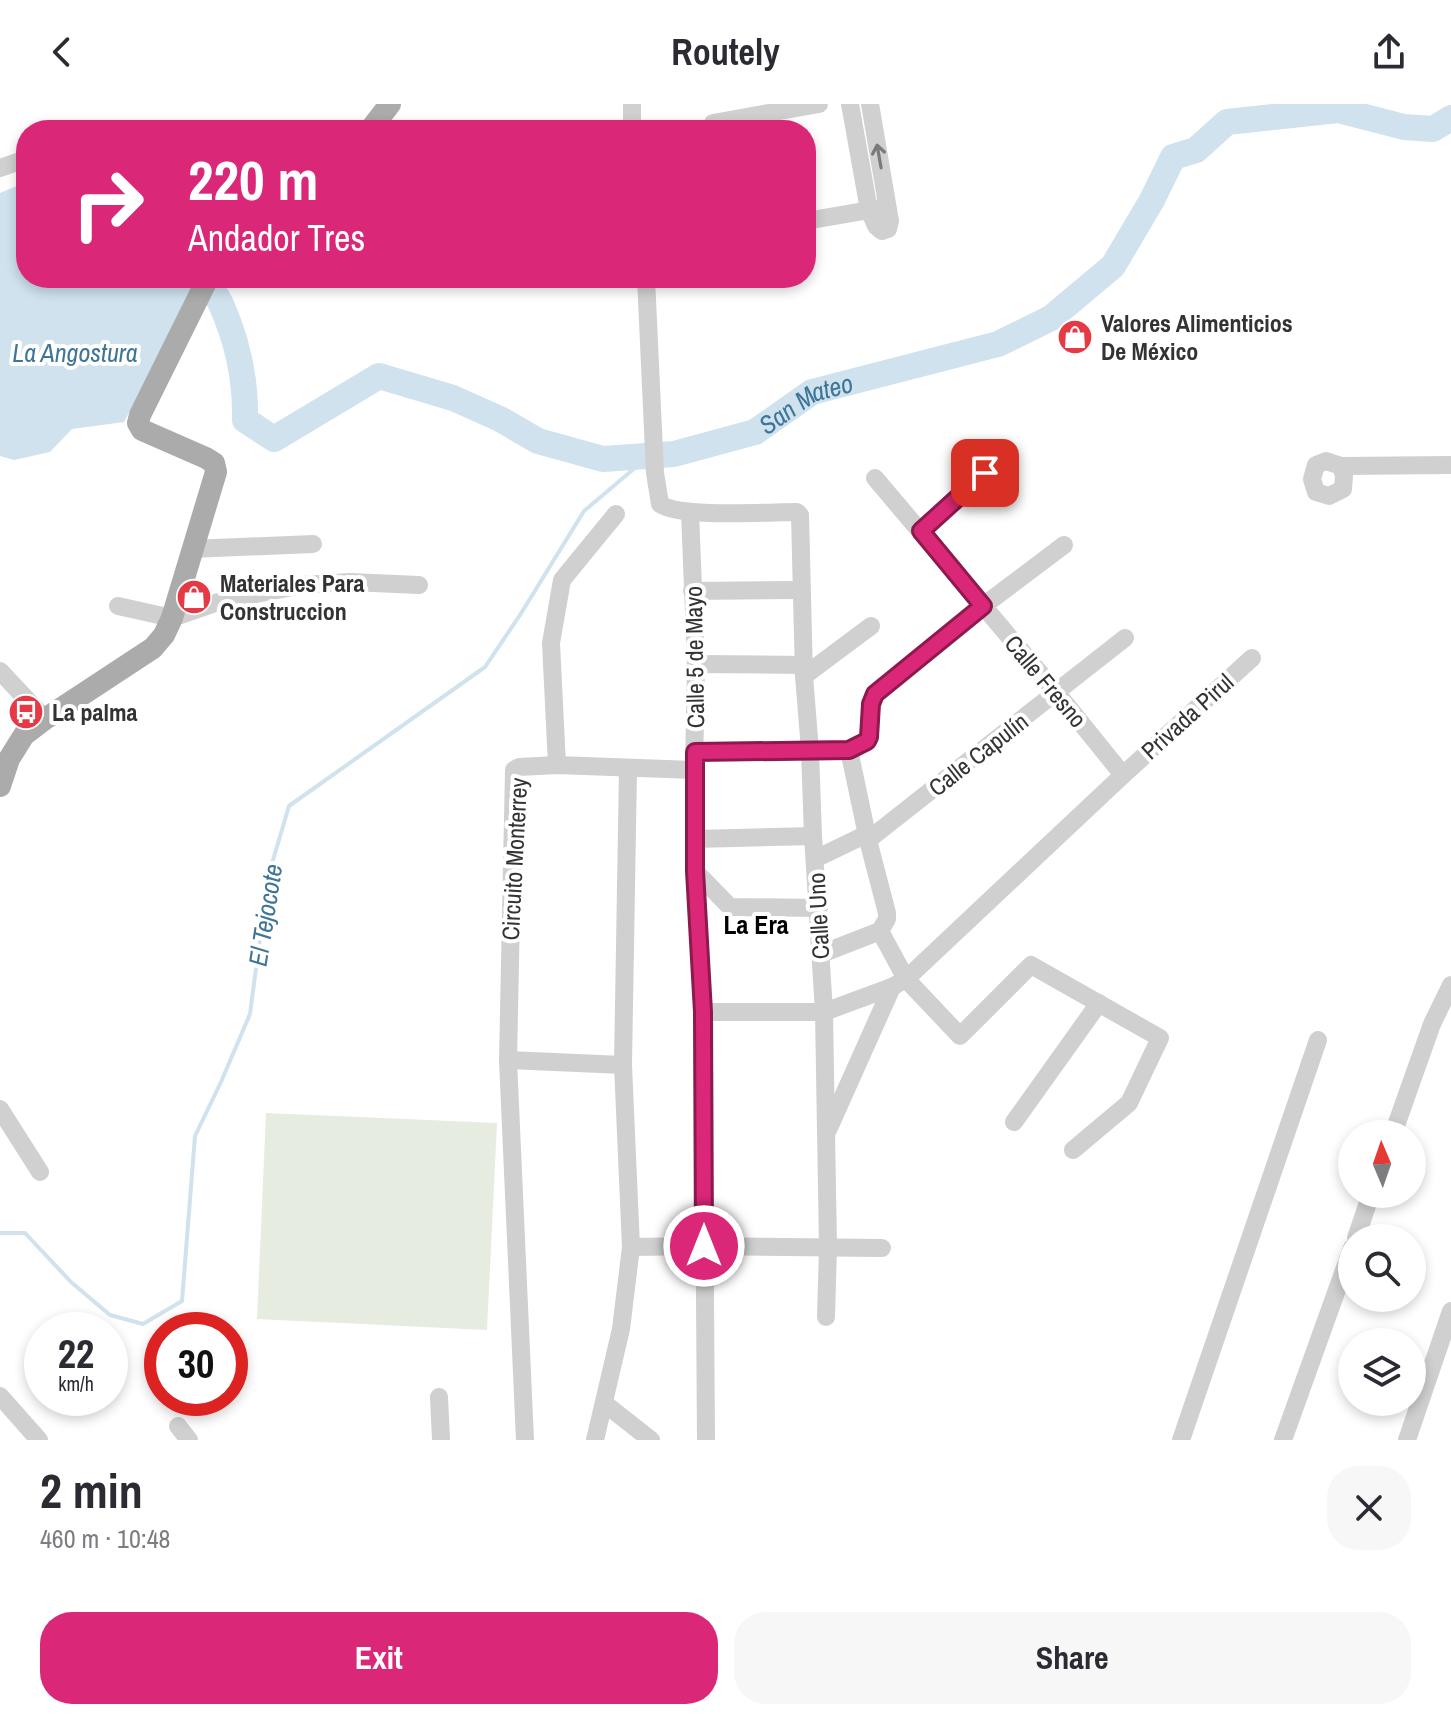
<!DOCTYPE html>
<html lang="en">
<head>
<meta charset="utf-8">
<style>
  body { margin:0; font-family:"Archivo Narrow",sans-serif; background:#f7f7f7; color:#2b2b33; height:100vh; display:flex; flex-direction:column; font-size:30px; white-space:nowrap }
  * { box-sizing:border-box; margin:0 }
  p { font-size:26px; color:#7c7c81 }
  .icon { flex:none; width:44px; height:44px; fill:none; stroke:currentColor; stroke-width:2; stroke-linecap:round; stroke-linejoin:round }
  .map { position:relative; height:1336px; overflow:hidden }
  .sheet { display:flex; flex-direction:column; background:#fff; flex:1 }
  .sheet>* { flex:none }
  .banner { position:absolute; left:16px; top:16px; width:800px; height:168px; border-radius:32px; box-shadow:0 4px 12px #0003; background:#db2777; color:#fff; overflow:hidden }
  .needle { width:52px; rotate:358deg }
  .buttons { position:absolute; left:1338px; top:1016px; display:grid; gap:16px }
  .buttons a { display:grid; place-items:center; width:88px; height:88px; border-radius:50%; background:#fff; box-shadow:0 4px 12px #0003; font-size:40px }
  .speed { position:absolute; left:24px; top:1208px; display:flex; gap:16px; font-size:40px; font-weight:700; text-align:center }
  .speed>* { display:grid; place-content:center; width:104px; height:104px; border-radius:50%; background:#fff; box-shadow:0 4px 12px #0003; line-height:1 }
  .speed small { font-size:20px; font-weight:400 }
  .speed .limit { border:12px solid #d22; background:#fff; color:#111 }
  .pin { position:absolute; display:grid; place-items:center; width:68px; height:68px; color:#fff; margin:-34px; border-radius:16px; box-shadow:0 4px 12px #0006 }
  .me { position:absolute; width:88px; margin:-44px; rotate:0deg; stroke-linejoin:round; filter:drop-shadow(0 0 6px #0008) }
  .turn { display:flex; align-items:center; gap:28px; height:168px; padding:0 40px; font-size:36px }
  .turn .icon { width:104px; height:104px; stroke-width:2.5 }
  .turn b { display:block; font-size:56px; line-height:68px }
  .round { display:grid; place-items:center; flex:none; width:84px; height:84px; border-radius:32px; background:#f7f7f7 }
  .headline { display:flex; align-items:center; justify-content:space-between; height:136px; padding:0 40px }
  h1 { font-size:48px; font-weight:700; line-height:60px }
  .button { display:flex; gap:16px; margin-top:auto; padding:16px 40px }
  .button a { flex:1; height:92px; border-radius:32px; background:#db2777; color:#fff; font-size:32px; font-weight:700; line-height:92px; text-align:center }
  .button a+a { background:#f7f7f7; color:#2b2b33 }
  header { display:flex; justify-content:space-between; align-items:center; height:104px; padding:0 40px; background:#fff; font-size:36px; font-weight:700 }
  .map>svg:first-child { display:block }
  .green { fill:#e6ecdf }
  .water { fill:#cfe2ee }
  .lines { fill:none; stroke-linecap:round; stroke-linejoin:round }
  .stream { stroke:#cfe2ee; stroke-width:4 }
  .river { stroke:#cfe2ee; stroke-width:26 }
  .minor { stroke:#d0d0d0; stroke-width:18 }
  .major { stroke:#ababab; stroke-width:22 }
  .oneway { stroke:#7a7a7a }
  .route-casing { stroke:#8e194d; stroke-width:20 }
  .route { stroke:#db2777; stroke-width:14 }
  .labels { text-anchor:middle; dominant-baseline:central; stroke-width:8; stroke-linejoin:round; paint-order:stroke }
  .poi-label { font-size:24px; font-weight:bold; fill:#333; stroke:#fff; text-anchor:start }
  .street-label { font-size:24px; fill:#333; stroke:#fff }
  .water-label { font-size:26px; font-style:italic; fill:#3f7597; stroke:#fff }
  .neighbourhood-label { font-size:26px; font-weight:bold; fill:#000; stroke:#fff }
</style>
</head>
<body>
<header><svg class="icon" aria-label="back" viewBox="0 0 24 24"><path d="M15 5l-7 7 7 7"/></svg>Routely<svg class="icon" aria-label="share" viewBox="0 0 24 24"><path d="M12 15V3M7 8l5-5 5 5M5 13v7h14v-7"/></svg></header>
<div class="map">
<svg width="1451" height="1336" viewBox="0 0 1451 1336">
  <rect width="100%" height="100%" fill="#fff"/>
  <path class="green" d="M 266,1009 L 497,1019 L 487,1226 L 257,1215 Z"/>
  <path class="water" d="M 26,78 L 26,174 L 200,174 L 124,318 L 72,325 L 50,348 L 14,356 L 0,352 L 0,89 Z"/>
  <g class="lines">
    <path class="stream" d="M 0,1129 L 25,1129 L 71,1178 L 110,1211 L 143,1220 L 182,1197 L 195,1032 L 221,978 L 250,910 L 268,773 L 289,702 L 485,563 L 520,511 L 584,407 L 649,352"/>
    <path class="river" id="s1" d="M 204,174 C 209,182 217,191 221,200 C 237,236 246,277 245,316 L 274,335 L 379,272 L 453,294 L 500,315 L 538,337 L 603,355 L 674,350 L 755,328 L 812,288 L 998,240 L 1051,214 L 1113,162 L 1152,96 L 1173,53 L 1196,46 L 1227,18 L 1338,6 L 1404,23 L 1433,25 L 1451,14"/>
    <g class="minor">
      <path d="M 850,0 L 869,106 L 876,122 L 882,127 L 888,125 L 890,117 L 870,0"/>
      <path d="M 713,19 L 819,0"/>
      <path d="M 632,26 L 632,0"/>
      <path d="M 0,64 L 26,55"/>
      <path d="M 806,117 L 881,104"/>
      <path d="M 646,174 L 655,369 L 660,400 C 679,414 769,408 797,408 L 800,411 L 804,572 L 810,646 L 813,732 L 824,908 L 828,1143 L 826,1213"/>
      <path d="M 1341,362 L 1344,372 L 1343,385 L 1329,392 L 1316,388 L 1312,375 L 1316,361 L 1326,357 L 1341,362 L 1451,361"/>
      <path d="M 875,374 L 1056,588 L 1123,671"/>
      <path d="M 690,408 L 696,560 L 694,666 L 695,767 L 703,908 L 706,1336"/>
      <path d="M 921,427 L 985,369"/>
      <path d="M 192,445 L 313,440"/>
      <path d="M 692,487 L 801,486"/>
      <path d="M 118,502 L 172,514 L 224,496 L 303,481 L 350,478 L 419,481"/>
      <path d="M 696,560 L 805,561"/>
      <path d="M 0,567 L 45,615"/>
      <path d="M 804,572 L 871,522"/>
      <path d="M 849,646 L 868,736 L 887,809 L 887,815 L 880,827"/>
      <path d="M 695,648 L 849,646 L 867,637 L 869,633 L 871,600 L 875,590 L 983,502 L 1064,441"/>
      <path d="M 557,661 L 551,539 L 562,476 L 616,410"/>
      <path d="M 695,735 L 813,732"/>
      <path d="M 868,736 L 1125,534"/>
      <path d="M 815,755 L 867,730"/>
      <path d="M 695,767 L 730,803 L 819,804"/>
      <path d="M 880,827 L 906,875 L 960,932 L 1031,861 L 1160,934 L 1129,999 L 1073,1046"/>
      <path d="M 821,850 L 880,827"/>
      <path d="M 703,908 L 824,908 L 892,883 L 906,875 L 1123,671 L 1252,554"/>
      <path d="M 508,956 L 623,961"/>
      <path d="M 0,1005 L 40,1068"/>
      <path d="M 1014,1018 L 1099,899"/>
      <path d="M 828,1026 L 892,883"/>
      <path d="M 1393,1030 L 1432,920 L 1451,881"/>
      <path d="M 1356,1134 L 1371,1090"/>
      <path d="M 631,1143 L 704,1142 L 882,1144"/>
      <path d="M 0,1292 L 39,1336"/>
      <path d="M 439,1293 L 441,1336"/>
      <path d="M 604,1299 L 651,1336"/>
      <path d="M 178,1322 L 189,1336"/>
      <path d="M 525,1336 L 508,956 L 514,666 L 519,663 L 557,661 L 694,666"/>
      <path d="M 595,1336 L 621,1225 L 631,1143 L 623,961 L 628,665"/>
      <path d="M 1181,1336 L 1318,936"/>
      <path d="M 1283,1336 L 1352,1144"/>
      <path d="M 1407,1336 L 1451,1207"/>
    </g>
    <g class="major">
      <path d="M 370,26 L 390,0"/>
      <path d="M 0,682 L 9,655 L 24,631 L 45,615 L 153,544 L 164,531 L 172,514 L 216,368 L 214,359 L 206,354 L 142,326 L 138,319 L 140,311 L 208,174"/>
    </g>
  </g>
  <defs><path id="oneway-shaft" d="M-6 0H5M1.5-3L5.5 0L1.5 3" fill="none" stroke-width="1.6" stroke-linecap="round" stroke-linejoin="round" transform="scale(2)"/></defs>
  <use class="oneway" href="#oneway-shaft" transform="translate(879 52) rotate(-100)"/>
  <g class="lines">
    <defs>
      <path id="route" d="M 704,1142 L 703,908 L 695,767 L 695,648 L 849,646 L 867,637 L 869,633 L 871,600 L 875,590 L 983,502 L 921,427 L 985,369"/>
    </defs>
    <use href="#route" class="route-casing"/>
    <use href="#route" class="route"/>
  </g>
  <defs>
    <symbol id="shop-disc" viewBox="-11 -11 22 22"><circle r="9.5" fill="#e63946" stroke="#fff"/><path d="M-5-2.5h2.3a2.7 3.5 0 0 1 5.4 0H5L5.5 6h-11ZM-1.5-2.5h3a1.5 2.3 0 0 0-3 0Z" fill="#fff"/></symbol>
    <symbol id="bus-disc" viewBox="-11 -11 22 22"><circle r="9.5" fill="#e63946" stroke="#fff"/><path d="M-5-6H5V4H4V6H2V4H-2V6H-4V4H-5ZM-3.5-4V0h7V-4ZM-3.5 1.2v1.5H-2V1.2ZM2 1.2v1.5H3.5V1.2Z" fill="#fff"/></symbol>
  </defs>
  <g fill-rule="evenodd">
    <use href="#shop-disc" x="1055" y="213" width="40" height="40"/>
    <use href="#shop-disc" x="174" y="473" width="40" height="40"/>
    <use href="#bus-disc" x="6" y="588" width="40" height="40"/>
  </g>
  <g class="labels">
    <g class="poi-label">
      <text x="1101" y="219">Valores Alimenticios<tspan x="1101" dy="28">De México</tspan></text>
      <text x="220" y="479">Materiales Para<tspan x="220" dy="28">Construccion</tspan></text>
      <text x="52" y="608">La palma</text>
    </g>
    <g class="street-label">
      <text transform="translate(694 553) rotate(-91)">Calle 5 de Mayo</text>
      <text transform="translate(1046 577) rotate(50)">Calle Fresno</text>
      <text transform="translate(1187 612) rotate(-42)">Privada Pirul</text>
      <text transform="translate(978 650) rotate(-38)">Calle Capulín</text>
      <text transform="translate(514 755) rotate(-87)">Circuito Monterrey</text>
      <text transform="translate(818 812) rotate(-93)">Calle Uno</text>
    </g>
    <g class="water-label">
      <text x="75" y="248">La Angostura</text>
      <text stroke="none"><textPath href="#s1" startOffset="762">San Mateo</textPath></text>
      <text transform="translate(265 811) rotate(-81)">El Tejocote</text>
    </g>
    <g class="neighbourhood-label">
      <text x="756" y="820">La Era</text>
    </g>
  </g>
</svg>
<div class="buttons">
<a><svg class="needle" viewBox="-14 -14 28 28"><path d="M0-13l5 13h-10z" fill="#e53935"/><path d="M0 13l5-13h-10z" fill="#7c7c81"/></svg></a>
<a><svg class="icon" aria-label="search" viewBox="0 0 24 24"><circle cx="10" cy="10" r="6"/><path d="M15 15l6 6"/></svg></a>
<a><svg class="icon" aria-label="layers" viewBox="0 0 24 24"><path d="M12 4l9 5-9 5-9-5zM3 14l9 5 9-5"/></svg></a>
</div>
<div class="speed"><div>22<small>km/h</small></div><div class="limit">30</div></div>
<div class="pin" style="left:985px;top:369px;background:#d93025"><svg class="icon" aria-label="arrive" viewBox="0 0 24 24"><path d="M6 21V4h12l-3 4 3 4H6"/></svg></div>
<svg class="me" style="left:704px;top:1142px" viewBox="-20 -20 40 40"><circle r="17" fill="#db2777" stroke="#fff" stroke-width="3"/><path d="M0-11L8 9 0 5-8 9z" fill="#fff"/></svg>
<div class="banner">
<div class="turn"><svg class="icon" aria-label="right" viewBox="0 0 24 24"><path d="M7 20v-9h11M14 6l5 5-5 5"/></svg><div><b>220 m</b>Andador Tres</div></div>
</div>
</div>
<section class="sheet">
<div class="headline"><div><h1>2 min</h1><p>460 m · 10:48</p></div><a class="round"><svg class="icon" aria-label="close" viewBox="0 0 24 24"><path d="M6 6l12 12M18 6L6 18"/></svg></a></div>
<div class="button"><a>Exit</a><a>Share</a></div>
</section>
</body>
</html>
